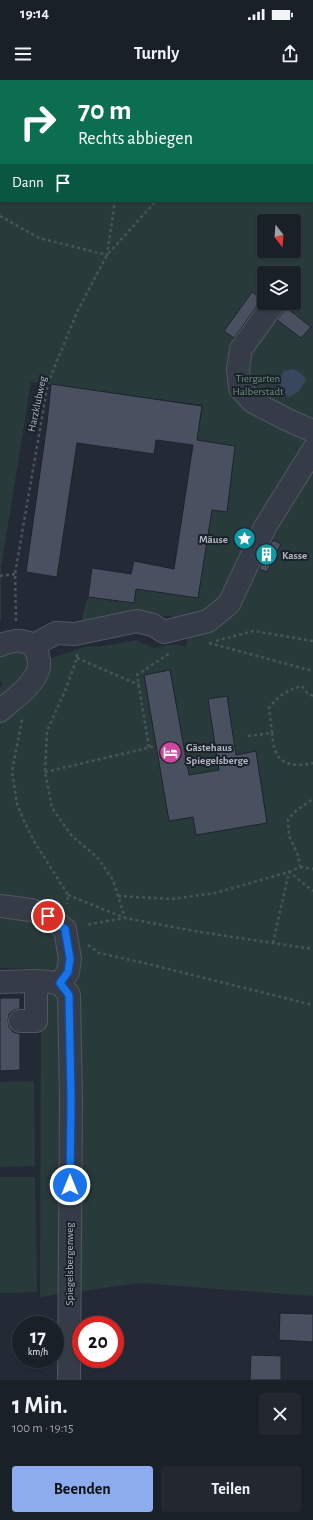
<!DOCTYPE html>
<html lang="de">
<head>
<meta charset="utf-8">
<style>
  body { margin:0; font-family:"Alegreya Sans",sans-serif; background:#232830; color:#f1f3f6; height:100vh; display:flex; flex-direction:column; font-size:15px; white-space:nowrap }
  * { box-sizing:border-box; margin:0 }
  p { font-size:13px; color:#9fa3a8 }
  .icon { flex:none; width:22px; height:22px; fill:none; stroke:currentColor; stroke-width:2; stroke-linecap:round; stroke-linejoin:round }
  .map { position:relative; height:1300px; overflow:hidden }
  .side { display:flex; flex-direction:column; background:#1a2028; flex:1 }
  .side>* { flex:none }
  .banner { position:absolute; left:0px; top:0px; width:313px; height:122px; box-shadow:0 1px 3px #0004,0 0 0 1px #383e45; background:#0b6e4f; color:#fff; overflow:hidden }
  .needle { width:26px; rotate:163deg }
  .buttons { position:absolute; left:257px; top:134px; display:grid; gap:8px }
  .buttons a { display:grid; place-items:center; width:44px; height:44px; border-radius:4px; background:#1a2028; box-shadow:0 1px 3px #0004,0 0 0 1px #383e45; font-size:20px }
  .speed { position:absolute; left:12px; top:1236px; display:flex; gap:8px; font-size:20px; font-weight:700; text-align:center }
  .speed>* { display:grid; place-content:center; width:52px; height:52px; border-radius:50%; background:#1a2028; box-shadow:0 1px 3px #0004,0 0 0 1px #383e45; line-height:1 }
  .speed small { font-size:10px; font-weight:400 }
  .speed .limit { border:6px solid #d22; background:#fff; color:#111 }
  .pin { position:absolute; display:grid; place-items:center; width:34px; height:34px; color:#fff; margin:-17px; border:2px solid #fff; border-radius:50%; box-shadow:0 1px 4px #0007 }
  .me { position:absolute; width:44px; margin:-22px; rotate:0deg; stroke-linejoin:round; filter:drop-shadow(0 0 3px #0008) }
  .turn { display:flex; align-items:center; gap:14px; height:84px; padding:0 12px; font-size:18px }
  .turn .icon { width:52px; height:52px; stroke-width:2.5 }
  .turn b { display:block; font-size:28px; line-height:34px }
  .then { display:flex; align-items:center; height:38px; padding:0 12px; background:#0003; gap:8px; font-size:15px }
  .round { display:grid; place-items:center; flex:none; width:42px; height:42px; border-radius:4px; background:#232830 }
  .overview { display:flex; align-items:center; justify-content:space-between; height:68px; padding:0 12px }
  h1 { font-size:24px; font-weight:600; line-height:30px }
  .button { display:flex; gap:8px; margin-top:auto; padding:8px 12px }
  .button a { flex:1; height:46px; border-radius:4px; background:#8caced; color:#111; font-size:16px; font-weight:600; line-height:46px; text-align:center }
  .button a+a { background:#232830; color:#f1f3f6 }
  .status { display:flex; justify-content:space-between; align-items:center; height:28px; padding:0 20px; background:#1a2028; direction:ltr }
  .status svg { height:11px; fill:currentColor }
  header { display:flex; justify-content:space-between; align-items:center; height:52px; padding:0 12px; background:#1a2028; font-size:18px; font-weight:600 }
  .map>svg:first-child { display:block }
  .green { fill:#293a3b; fill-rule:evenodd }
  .water { fill:#39475e }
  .building { fill:#495160; stroke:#1d232d }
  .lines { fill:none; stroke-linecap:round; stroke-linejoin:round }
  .minor-casing { stroke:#515762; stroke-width:24 }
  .path { stroke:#465559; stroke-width:2.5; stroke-dasharray:3 3; stroke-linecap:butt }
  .minor { stroke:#363c47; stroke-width:22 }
  .route-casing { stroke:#114b97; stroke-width:10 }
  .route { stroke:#1a73e8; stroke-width:7 }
  .labels { text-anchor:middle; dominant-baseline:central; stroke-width:4; stroke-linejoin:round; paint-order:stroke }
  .park-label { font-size:11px; fill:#6a9276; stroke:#1b212b }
  .street-label { font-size:11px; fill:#b1b7c3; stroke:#1b212b }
  .poi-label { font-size:11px; font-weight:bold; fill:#b1b7c3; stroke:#1b212b; text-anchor:start }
</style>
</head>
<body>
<div class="status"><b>19:14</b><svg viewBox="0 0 49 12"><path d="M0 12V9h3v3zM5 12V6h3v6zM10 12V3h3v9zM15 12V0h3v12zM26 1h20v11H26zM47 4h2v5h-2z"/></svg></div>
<header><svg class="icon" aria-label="menu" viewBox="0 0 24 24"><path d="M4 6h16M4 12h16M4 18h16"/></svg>Turnly<svg class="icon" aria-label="share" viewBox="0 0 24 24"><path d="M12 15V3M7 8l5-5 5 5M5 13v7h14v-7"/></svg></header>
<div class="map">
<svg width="313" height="1300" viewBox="0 0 313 1300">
  <rect width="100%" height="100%" fill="#232a36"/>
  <g class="green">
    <path d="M 0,0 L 313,0 L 313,1216 L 139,1203 L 40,1217 L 41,889 L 0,888 L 0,607 L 2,606 L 0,599 L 0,577 L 20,570 L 27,575 L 29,586 L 84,567 L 104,566 L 136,560 L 153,568 L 175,564 L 186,567 L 194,535 L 182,538 L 142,533 L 84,542 L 82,537 L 88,517 L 133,523 L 136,509 L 198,518 L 222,364 L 197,360 L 203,325 L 31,302 L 1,488 L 1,538 L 0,541 ZM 1,1 L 312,1 L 312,121 L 1,121 ZM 264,141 L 294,141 L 294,171 L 264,171 ZM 264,193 L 294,193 L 294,223 L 264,223 Z"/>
    <path d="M 34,1001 L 35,1086 L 0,1087 L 0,1002 Z"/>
    <path d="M 0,1097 L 35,1097 L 37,1212 L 0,1213 Z"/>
  </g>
  <path class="water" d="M 294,289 L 302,294 L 306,300 L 299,311 L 289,317 L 278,307 L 279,299 L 284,291 Z"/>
  <g class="building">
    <path d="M 252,212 L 262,219 L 234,258 L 224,251 Z"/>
    <path d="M 285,223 L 293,223 L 288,229 L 311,247 L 301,258 L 277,240 L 283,232 Z"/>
    <path d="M 51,304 L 202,326 L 197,360 L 235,366 L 227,432 L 212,430 L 198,518 L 136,509 L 134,523 L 88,517 L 92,488 L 131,494 L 134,481 L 174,489 L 193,365 L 156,360 L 154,374 L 77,363 L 57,497 L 26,492 L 47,343 Z"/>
    <path d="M 273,460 L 281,464 L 267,492 L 259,489 Z"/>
    <path d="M 170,590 L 189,695 L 219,690 L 208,619 L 227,616 L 236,675 L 256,671 L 267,743 L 196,755 L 193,737 L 169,741 L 144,595 Z"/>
    <path d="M 0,918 L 20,918 L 20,929 L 14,930 L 9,934 L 8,941 L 9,947 L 13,952 L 20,954 L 20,990 L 0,991 Z"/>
    <path d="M 280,1233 L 313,1234 L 313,1262 L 279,1260 Z"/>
    <path d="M 251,1275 L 281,1276 L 281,1300 L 250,1300 Z"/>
  </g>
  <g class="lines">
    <defs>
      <g id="minor">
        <path d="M 273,225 L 241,269 L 238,289 L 240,308 L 253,322 L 288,340 L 313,351"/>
        <path d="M 0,565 C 15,560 19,559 34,565"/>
        <path d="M 34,565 L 56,553 L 75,554 L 137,541 L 153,545 L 164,552 L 208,541 L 229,524 L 265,447 L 313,370"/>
        <path d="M 0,631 C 13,619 35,605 39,587 C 40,579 37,572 34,565"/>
        <path d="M 0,826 L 31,830 L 48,836 L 65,849 L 70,879 L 68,892 L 60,903"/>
        <path d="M 0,902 L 36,901 L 60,903"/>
        <path d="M 60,903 L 69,915 L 71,1018 L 69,1300"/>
        <path d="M 20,941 L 36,941 L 36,901"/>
      </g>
    </defs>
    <use href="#minor" class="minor-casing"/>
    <g class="path">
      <path d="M 157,1 L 157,0"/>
      <path d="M 312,19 L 313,18"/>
      <path d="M 0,113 L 1,113"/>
      <path d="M 0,136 L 39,158 L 107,175 L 115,121"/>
      <path d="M 0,496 L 15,494"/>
      <path d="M 16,541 L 15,494 L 48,303 L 77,232 L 107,175 L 156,121"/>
      <path d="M 216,561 L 253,551 L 313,561"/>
      <path d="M 209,563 L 313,591"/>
      <path d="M 77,574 L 77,578 L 65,611 L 47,651 L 45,692 L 52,728 L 72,756 L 97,777 L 113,800 L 125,838 L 85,845"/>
      <path d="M 77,578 L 139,605"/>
      <path d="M 22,640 L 12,691 L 17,724 L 24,741 L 34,761 L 68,815 L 67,824"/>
      <path d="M 272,653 L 269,628 C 278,616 287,610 302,606 L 307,613 L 313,616"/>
      <path d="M 248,656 L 272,653 C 273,659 273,667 276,672 C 282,687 300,686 313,683"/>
      <path d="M 149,667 L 137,595 L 170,573"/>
      <path d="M 45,692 L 156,666"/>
      <path d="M 300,787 L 313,789"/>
      <path d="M 68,815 L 125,838 L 200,852 L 313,869"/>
      <path d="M 118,816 L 172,819 L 215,813 L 289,792 L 300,787 L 298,775 L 289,756 L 288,739 L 297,730 L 313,719"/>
      <path d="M 273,863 L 289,792 L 313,811"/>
      <path d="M 88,865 L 99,873 L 144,883 L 313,925"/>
    </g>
    <use href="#minor" class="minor"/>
  </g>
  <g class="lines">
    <defs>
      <path id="route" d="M 48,836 L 65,849 L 70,879 L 68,892 L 60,903 L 69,915 L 71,1018 L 70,1105"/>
    </defs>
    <use href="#route" class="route-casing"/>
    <use href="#route" class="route"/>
  </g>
  <defs>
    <symbol id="sight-disc" viewBox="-11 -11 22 22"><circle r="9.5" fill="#0f9aa8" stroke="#1b212b"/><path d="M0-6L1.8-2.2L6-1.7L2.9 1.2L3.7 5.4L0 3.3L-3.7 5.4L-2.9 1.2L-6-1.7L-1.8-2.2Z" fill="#fff"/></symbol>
    <symbol id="building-disc" viewBox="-11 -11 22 22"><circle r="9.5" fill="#0f9aa8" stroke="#1b212b"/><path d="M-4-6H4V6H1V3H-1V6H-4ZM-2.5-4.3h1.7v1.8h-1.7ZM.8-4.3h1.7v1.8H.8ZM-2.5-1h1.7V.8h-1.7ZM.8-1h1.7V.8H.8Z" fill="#fff"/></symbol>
    <symbol id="hotel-disc" viewBox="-11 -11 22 22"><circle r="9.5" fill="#d1479c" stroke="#1b212b"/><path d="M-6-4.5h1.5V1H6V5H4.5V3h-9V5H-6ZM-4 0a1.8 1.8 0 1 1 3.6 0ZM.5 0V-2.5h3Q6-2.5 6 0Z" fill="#fff"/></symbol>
  </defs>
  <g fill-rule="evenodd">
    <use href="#sight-disc" x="232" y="446" width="25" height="25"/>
    <use href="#building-disc" x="254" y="462" width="25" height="25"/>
    <use href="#hotel-disc" x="158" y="660" width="25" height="25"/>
  </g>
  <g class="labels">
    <g class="park-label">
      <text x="258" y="298">Tiergarten<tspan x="258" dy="13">Halberstadt</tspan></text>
    </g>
    <g class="street-label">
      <text transform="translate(37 324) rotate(-78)">Harzklubweg</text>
      <text transform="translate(69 1184) rotate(-90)">Spiegelsbergenweg</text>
    </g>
    <g class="poi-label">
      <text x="228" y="459" text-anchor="end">Mäuse</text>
      <text x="282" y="475">Kasse</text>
      <text x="186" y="667">Gästehaus<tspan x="186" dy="13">Spiegelsberge</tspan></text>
    </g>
  </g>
</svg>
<div class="buttons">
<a><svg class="needle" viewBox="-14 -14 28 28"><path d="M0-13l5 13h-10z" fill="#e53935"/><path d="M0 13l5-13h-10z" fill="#9fa3a8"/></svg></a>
<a><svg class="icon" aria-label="layers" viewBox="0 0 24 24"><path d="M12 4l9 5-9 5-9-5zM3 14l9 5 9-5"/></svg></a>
</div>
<div class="speed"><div>17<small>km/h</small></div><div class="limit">20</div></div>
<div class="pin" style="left:48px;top:836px;background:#d93025"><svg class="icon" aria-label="arrive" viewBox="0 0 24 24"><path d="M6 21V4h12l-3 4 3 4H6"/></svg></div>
<svg class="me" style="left:70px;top:1105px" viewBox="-20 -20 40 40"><circle r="17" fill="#1a73e8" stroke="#fff" stroke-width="3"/><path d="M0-11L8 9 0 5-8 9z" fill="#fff"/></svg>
<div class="banner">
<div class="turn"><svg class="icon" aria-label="right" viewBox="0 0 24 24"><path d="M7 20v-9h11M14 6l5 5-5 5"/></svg><div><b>70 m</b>Rechts abbiegen</div></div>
<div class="then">Dann<svg class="icon" aria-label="arrive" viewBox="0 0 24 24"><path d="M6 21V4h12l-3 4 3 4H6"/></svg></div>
</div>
</div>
<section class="side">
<div class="overview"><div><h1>1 Min.</h1><p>100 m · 19:15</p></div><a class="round"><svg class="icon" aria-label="close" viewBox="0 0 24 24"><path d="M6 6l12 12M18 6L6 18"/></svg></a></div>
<div class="button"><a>Beenden</a><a>Teilen</a></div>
</section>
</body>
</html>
